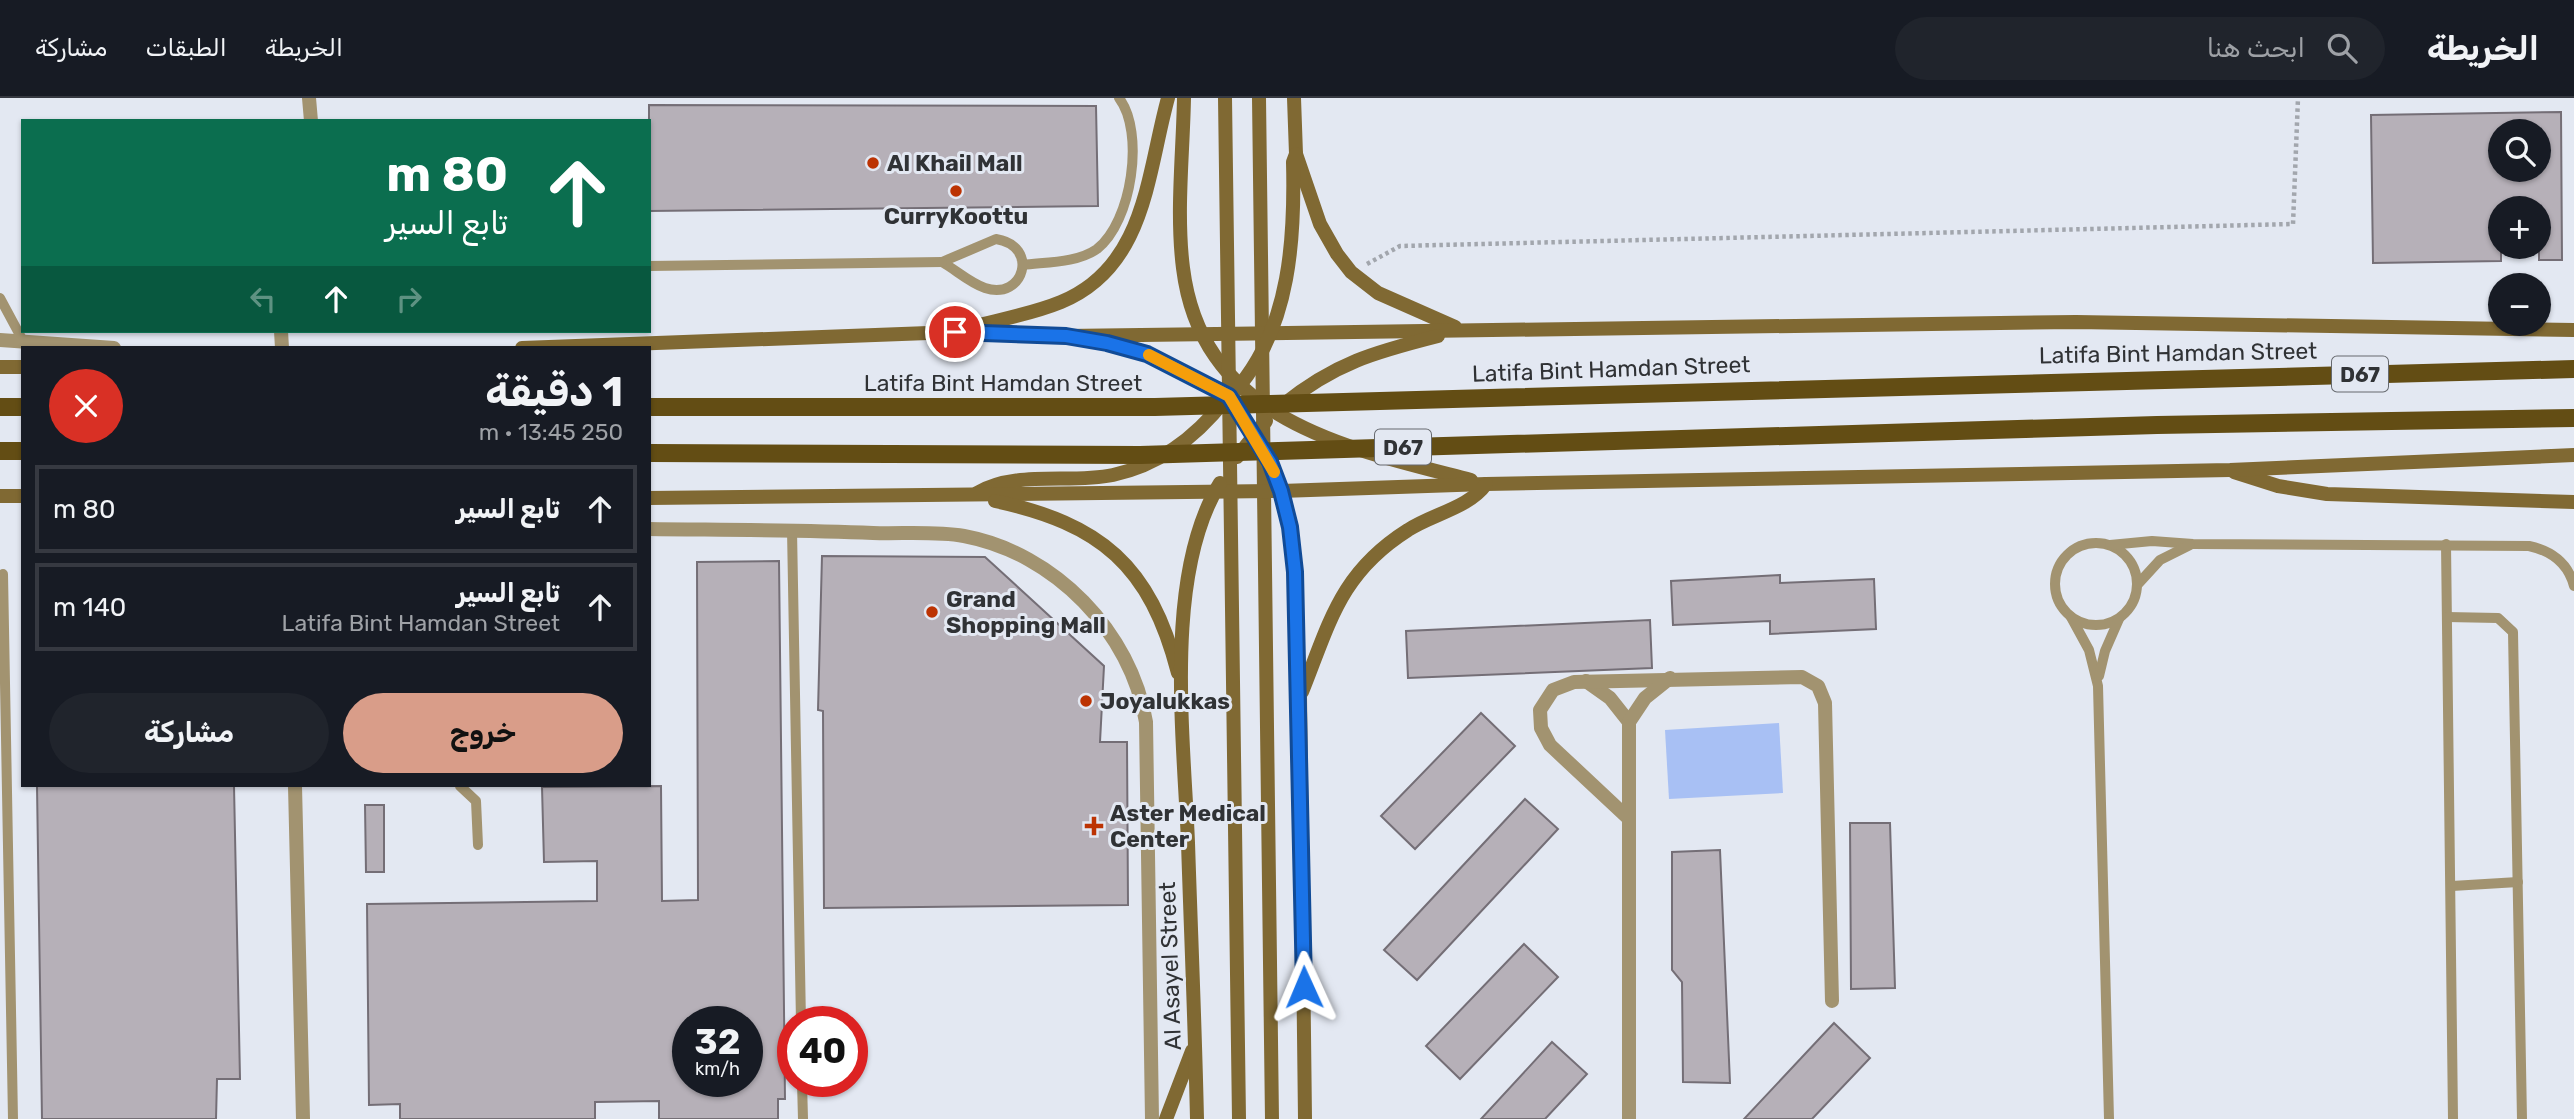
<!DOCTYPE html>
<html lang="ar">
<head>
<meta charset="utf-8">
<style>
  body { margin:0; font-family:Rubik,Vazirmatn,sans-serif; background:#20242c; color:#f1f3f6; direction:rtl; height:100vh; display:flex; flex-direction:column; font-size:26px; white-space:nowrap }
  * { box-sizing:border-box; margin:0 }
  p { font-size:23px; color:#9ea1a6 }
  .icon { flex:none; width:38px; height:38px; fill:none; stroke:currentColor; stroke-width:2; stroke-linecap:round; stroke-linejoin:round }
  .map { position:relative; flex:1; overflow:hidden; direction:ltr }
  .panel { position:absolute; left:21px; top:248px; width:630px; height:441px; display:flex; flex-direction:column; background:#171b24; border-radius:0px; box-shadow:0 2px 5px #0004; direction:rtl }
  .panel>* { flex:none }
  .banner { position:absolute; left:21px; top:21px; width:630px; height:214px; border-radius:0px; box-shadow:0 2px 5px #0004; direction:rtl; background:#0b6e4f; color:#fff; overflow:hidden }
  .fabs { position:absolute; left:2488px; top:21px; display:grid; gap:14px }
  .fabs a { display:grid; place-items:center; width:63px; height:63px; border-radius:50%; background:#171b24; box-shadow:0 2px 5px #0004; font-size:35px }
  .speed { position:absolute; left:672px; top:908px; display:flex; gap:14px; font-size:35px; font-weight:700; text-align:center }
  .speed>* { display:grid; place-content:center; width:91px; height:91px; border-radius:50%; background:#171b24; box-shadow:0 2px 5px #0004; line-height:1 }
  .speed small { font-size:18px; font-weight:400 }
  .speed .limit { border:10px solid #d22; background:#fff; color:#111 }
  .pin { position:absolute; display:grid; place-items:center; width:60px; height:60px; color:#fff; margin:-30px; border:4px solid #fff; border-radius:50%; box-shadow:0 2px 7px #0007 }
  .me { position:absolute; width:77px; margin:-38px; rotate:359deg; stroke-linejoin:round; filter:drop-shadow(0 0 5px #0008) }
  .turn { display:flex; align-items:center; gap:24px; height:147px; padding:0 28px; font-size:32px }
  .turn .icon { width:91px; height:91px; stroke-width:2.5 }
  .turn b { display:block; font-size:49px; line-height:60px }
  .lanes { display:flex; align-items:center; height:66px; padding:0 28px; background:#0003; justify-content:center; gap:35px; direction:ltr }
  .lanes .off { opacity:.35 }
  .round { display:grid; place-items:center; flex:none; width:74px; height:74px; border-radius:37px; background:#20242c }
  .head { display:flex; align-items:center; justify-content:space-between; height:119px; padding:0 28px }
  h1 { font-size:42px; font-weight:700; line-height:52px }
  .action { display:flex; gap:14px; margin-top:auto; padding:14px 28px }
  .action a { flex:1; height:80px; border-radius:42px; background:#d99d89; color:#111; font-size:28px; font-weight:700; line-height:80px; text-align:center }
  .action a+a { background:#20242c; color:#f1f3f6 }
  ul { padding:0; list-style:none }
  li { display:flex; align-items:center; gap:21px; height:88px; margin:0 14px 10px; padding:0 14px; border:4px solid #363941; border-radius:0px }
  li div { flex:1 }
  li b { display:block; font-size:26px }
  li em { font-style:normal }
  header { display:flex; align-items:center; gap:42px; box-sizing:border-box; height:98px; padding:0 35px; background:#171b24; border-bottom:2px solid #363941 }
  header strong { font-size:33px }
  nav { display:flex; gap:38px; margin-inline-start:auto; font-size:24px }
  .search { width:490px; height:63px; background:#20242c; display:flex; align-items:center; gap:18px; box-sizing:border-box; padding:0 24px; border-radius:38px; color:#9ea1a6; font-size:26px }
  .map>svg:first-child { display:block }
  .green { fill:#a8c0f4 }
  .building { fill:#b6b0b8; stroke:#746e76; stroke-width:2; fill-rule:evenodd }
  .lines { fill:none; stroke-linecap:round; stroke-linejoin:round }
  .path { stroke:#a2a6ad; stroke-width:4.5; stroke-dasharray:3.5 3.5; stroke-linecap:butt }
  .lane { stroke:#a29370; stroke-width:10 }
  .street { stroke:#a29370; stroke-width:14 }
  .secondary { stroke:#806933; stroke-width:14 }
  .primary { stroke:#634d14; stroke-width:18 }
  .route-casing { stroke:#114b97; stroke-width:18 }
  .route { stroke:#1a73e8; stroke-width:12 }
  .slow { stroke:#f59e0b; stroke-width:12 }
  .poi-dot { fill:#bc3303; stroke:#e3e8f2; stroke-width:2.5 }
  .labels { text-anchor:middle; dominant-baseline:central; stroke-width:6; stroke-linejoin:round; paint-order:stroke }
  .shield { fill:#e3e8f2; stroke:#66696e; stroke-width:2 }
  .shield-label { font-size:21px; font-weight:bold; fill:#303235 }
  .poi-label { font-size:23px; font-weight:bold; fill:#303235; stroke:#e3e8f2; text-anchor:start }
  .street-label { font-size:23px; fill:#303235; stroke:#e3e8f2 }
</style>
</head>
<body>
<header>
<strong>الخريطة</strong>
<div class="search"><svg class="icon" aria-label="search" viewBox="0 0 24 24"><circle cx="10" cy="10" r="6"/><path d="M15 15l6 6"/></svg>ابحث هنا</div>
<nav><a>الخريطة</a><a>الطبقات</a><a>مشاركة</a></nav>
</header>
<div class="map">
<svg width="2574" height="1021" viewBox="0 0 2574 1021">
  <rect width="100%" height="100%" fill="#e3e8f2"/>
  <path class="green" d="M 1779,625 L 1783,695 L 1669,701 L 1665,632 Z"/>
  <g class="building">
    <path d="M 649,7 L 1096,8 L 1098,108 L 649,113 Z"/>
    <path d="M 2561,14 L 2562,162 L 2539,162 L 2539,110 L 2501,110 L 2501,163 L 2373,165 L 2371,17 ZM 2501,33 L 2539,33 L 2539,72 L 2501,72 Z"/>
    <path d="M 822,458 L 985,459 L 1104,568 L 1100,644 L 1127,644 L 1128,807 L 824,810 L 823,613 L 818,612 Z"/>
    <path d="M 779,463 L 785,1001 L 778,1001 L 778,1021 L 659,1021 L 659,1003 L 595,1004 L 595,1021 L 400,1021 L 400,1006 L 369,1007 L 367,806 L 597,803 L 597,763 L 544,764 L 542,689 L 661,688 L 662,803 L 698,802 L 697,464 ZM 688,924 L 747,924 L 747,984 L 688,984 Z"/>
    <path d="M 1780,477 L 1780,485 L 1874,481 L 1876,531 L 1770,536 L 1770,523 L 1673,527 L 1671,483 Z"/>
    <path d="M 1650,522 L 1652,570 L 1408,580 L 1406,533 Z"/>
    <path d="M 1481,615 L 1515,648 L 1415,751 L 1381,718 Z"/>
    <path d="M 37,688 L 234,688 L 240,981 L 217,981 L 216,1021 L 42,1021 Z"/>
    <path d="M 1525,701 L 1558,731 L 1417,882 L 1384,852 Z"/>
    <path d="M 365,707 L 384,707 L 384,774 L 366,774 Z"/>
    <path d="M 1850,725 L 1890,725 L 1895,890 L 1851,891 Z"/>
    <path d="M 1720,752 L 1730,985 L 1683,984 L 1682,884 L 1672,872 L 1672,754 Z"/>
    <path d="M 1524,846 L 1558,879 L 1460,981 L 1426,948 Z"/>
    <path d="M 1834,925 L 1870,960 L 1812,1021 L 1744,1021 Z"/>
    <path d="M 1552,944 L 1587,976 L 1545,1021 L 1481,1021 Z"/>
  </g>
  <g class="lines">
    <path class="path" d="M 1367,166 L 1400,148 L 2293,126 L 2298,0"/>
    <g class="lane">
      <path d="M 996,141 C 1040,148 1024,203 985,190 C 970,185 956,172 942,164 Z"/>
      <path d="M 1023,167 C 1046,164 1077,165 1097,151 C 1132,124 1145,34 1119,0"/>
      <path d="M 649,168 L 942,164"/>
      <path d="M 0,200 L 22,241"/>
      <path d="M 792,432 L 801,924"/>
      <circle cx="2096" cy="486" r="41"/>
      <path d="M 2446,446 L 2453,1021"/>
      <path d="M 2110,447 L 2152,443 L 2193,446 L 2529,448 C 2552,453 2568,465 2574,488"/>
      <path d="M 3,476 L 13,1021"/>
      <path d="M 2138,486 L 2160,462 L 2190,447"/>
      <path d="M 2071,519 L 2089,552 L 2098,588 L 2109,1021"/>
      <path d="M 2447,519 L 2498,520 L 2513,534 L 2522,1021"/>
      <path d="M 2099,578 L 2105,553 L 2119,521"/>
      <path d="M 460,688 L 476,703 L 478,747"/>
      <path d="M 2452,788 L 2518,784"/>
      <path d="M 802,984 L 803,1021"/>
    </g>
    <g class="street">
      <path d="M 309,0 L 311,23"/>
      <path d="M 281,233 L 282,250"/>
      <path d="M 0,242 L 114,250"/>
      <path d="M 649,431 C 724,432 798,432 873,435 C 902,436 935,433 964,438 C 1055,455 1131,534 1146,624 L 1152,1021"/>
      <path d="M 1586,583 L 1610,600 L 1629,624"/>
      <path d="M 295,688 L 303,1021"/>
      <path d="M 1628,720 L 1550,647 L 1541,630 L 1540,612 L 1553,592 L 1574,584 L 1802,579 L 1818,588 L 1825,605 L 1832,903"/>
      <path d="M 1629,1021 L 1629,624 L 1645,600 L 1670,580"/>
    </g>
    <g class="secondary">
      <path d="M 1184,0 C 1183,55 1176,115 1183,170 C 1202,323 1347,350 1471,382"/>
      <path d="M 1225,0 L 1239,1021"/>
      <path d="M 1259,0 L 1272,1021"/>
      <path d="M 1294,0 L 1296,56 L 1320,126 L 1337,156 L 1351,174 L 1378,195 L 1455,229"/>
      <path d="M 968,230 C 998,222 1032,216 1061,204 C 1146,169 1147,76 1168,0"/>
      <path d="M 1095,243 L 1147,256 L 1229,298 L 1270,364 L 1281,393 L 1293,450 L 1300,599 L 1305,1021"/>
      <path d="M 522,250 L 955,234 L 1066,238 L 2076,224 L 2574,232"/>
      <path d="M 0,269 L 23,269"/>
      <path d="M 1283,307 C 1335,265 1375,254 1438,238"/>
      <path d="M 1237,359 L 1266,323"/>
      <path d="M 2234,374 L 2278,388 L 2327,396 L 2574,404"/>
      <path d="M 977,395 C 1016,372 1070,386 1113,377 C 1159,367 1196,339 1225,302 C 1230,297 1236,293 1240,287 C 1290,226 1295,140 1293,64 L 1296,56"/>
      <path d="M 0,398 L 23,398"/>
      <path d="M 649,400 L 1281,393 L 1486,386 L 2230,372 L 2574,357"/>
      <path d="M 995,403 C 1101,426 1150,467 1178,575"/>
      <path d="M 1302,594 C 1330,524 1340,475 1408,432 C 1432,416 1469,410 1486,386"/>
      <path d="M 1166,1021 L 1192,953"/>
      <path d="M 1197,1021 C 1195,929 1191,837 1188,745 C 1184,640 1163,477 1220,385"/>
    </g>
    <g class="primary">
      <path d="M 0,309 L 23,309"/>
      <path d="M 649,309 L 1155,309 L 2574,271"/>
      <path d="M 0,353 L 23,353"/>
      <path d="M 649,355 L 1140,357 L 2157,327 L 2574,320"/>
    </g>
  </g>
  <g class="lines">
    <defs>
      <path id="route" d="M 955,234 L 1066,238 L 1107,245 L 1147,256 L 1229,298 L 1270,364 L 1281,393 L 1290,429 L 1295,474 L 1304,889"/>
    </defs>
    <use href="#route" class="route-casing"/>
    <use href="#route" class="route"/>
    <path class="slow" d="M 1149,257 L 1229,298 L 1274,374"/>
  </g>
  <g class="poi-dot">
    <circle cx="873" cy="65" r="7"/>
    <circle cx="956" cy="93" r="7"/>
    <circle cx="932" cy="514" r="7"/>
    <circle cx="1086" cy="603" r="7"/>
    <path d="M1090.5 717.5h7v7h7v7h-7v7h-7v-7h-7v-7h7z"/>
  </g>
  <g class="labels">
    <g class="shield">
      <rect x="2332" y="258.5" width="56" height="35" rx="5"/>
      <rect x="1375" y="331.5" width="56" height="35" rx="5"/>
    </g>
    <g class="shield-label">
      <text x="2360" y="276">D67</text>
      <text x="1403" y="349">D67</text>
    </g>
    <g class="poi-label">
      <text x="887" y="65">Al Khail Mall</text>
      <text x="956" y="118" text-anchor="middle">CurryKoottu</text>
      <text x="946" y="501">Grand<tspan x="946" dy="26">Shopping Mall</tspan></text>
      <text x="1100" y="603">Joyalukkas</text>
      <text x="1110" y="715">Aster Medical<tspan x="1110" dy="26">Center</tspan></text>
    </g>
    <g class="street-label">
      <text transform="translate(2178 255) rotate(-1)">Latifa Bint Hamdan Street</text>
      <text transform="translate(1611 271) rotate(-2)">Latifa Bint Hamdan Street</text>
      <text x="1003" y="285">Latifa Bint Hamdan Street</text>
      <text transform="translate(1170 868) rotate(-92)">Al Asayel Street</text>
    </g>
  </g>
</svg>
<div class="fabs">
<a><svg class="icon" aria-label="search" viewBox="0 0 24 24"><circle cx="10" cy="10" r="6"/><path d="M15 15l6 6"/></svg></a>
<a>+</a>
<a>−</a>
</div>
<div class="speed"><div>32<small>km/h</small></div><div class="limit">40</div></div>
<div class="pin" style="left:955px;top:234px;background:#d93025"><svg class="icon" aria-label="arrive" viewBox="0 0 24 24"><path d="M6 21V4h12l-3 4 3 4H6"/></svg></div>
<svg class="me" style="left:1304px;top:889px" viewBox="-20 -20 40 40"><path d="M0-17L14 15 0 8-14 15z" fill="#1a73e8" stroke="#fff" stroke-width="4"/></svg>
<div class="banner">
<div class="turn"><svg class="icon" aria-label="ahead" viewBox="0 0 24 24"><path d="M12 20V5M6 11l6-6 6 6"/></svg><div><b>80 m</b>تابع السير</div></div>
<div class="lanes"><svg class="icon off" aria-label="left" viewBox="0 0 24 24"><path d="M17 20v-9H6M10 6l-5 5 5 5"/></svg><svg class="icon" aria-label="ahead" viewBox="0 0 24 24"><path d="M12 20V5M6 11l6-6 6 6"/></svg><svg class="icon off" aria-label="right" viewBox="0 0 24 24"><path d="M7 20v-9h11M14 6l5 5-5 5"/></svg></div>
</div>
<section class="panel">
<div class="head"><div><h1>1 دقيقة</h1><p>250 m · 13:45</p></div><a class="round" style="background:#d93025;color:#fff"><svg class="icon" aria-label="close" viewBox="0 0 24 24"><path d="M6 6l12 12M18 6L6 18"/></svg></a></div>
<ul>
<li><svg class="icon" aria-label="ahead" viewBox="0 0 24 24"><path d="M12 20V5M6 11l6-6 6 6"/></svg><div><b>تابع السير</b></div><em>80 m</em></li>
<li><svg class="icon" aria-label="ahead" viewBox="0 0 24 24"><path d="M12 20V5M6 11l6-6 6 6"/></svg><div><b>تابع السير</b><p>Latifa Bint Hamdan Street</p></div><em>140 m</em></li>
</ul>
<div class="action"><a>خروج</a><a>مشاركة</a></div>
</section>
</div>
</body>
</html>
